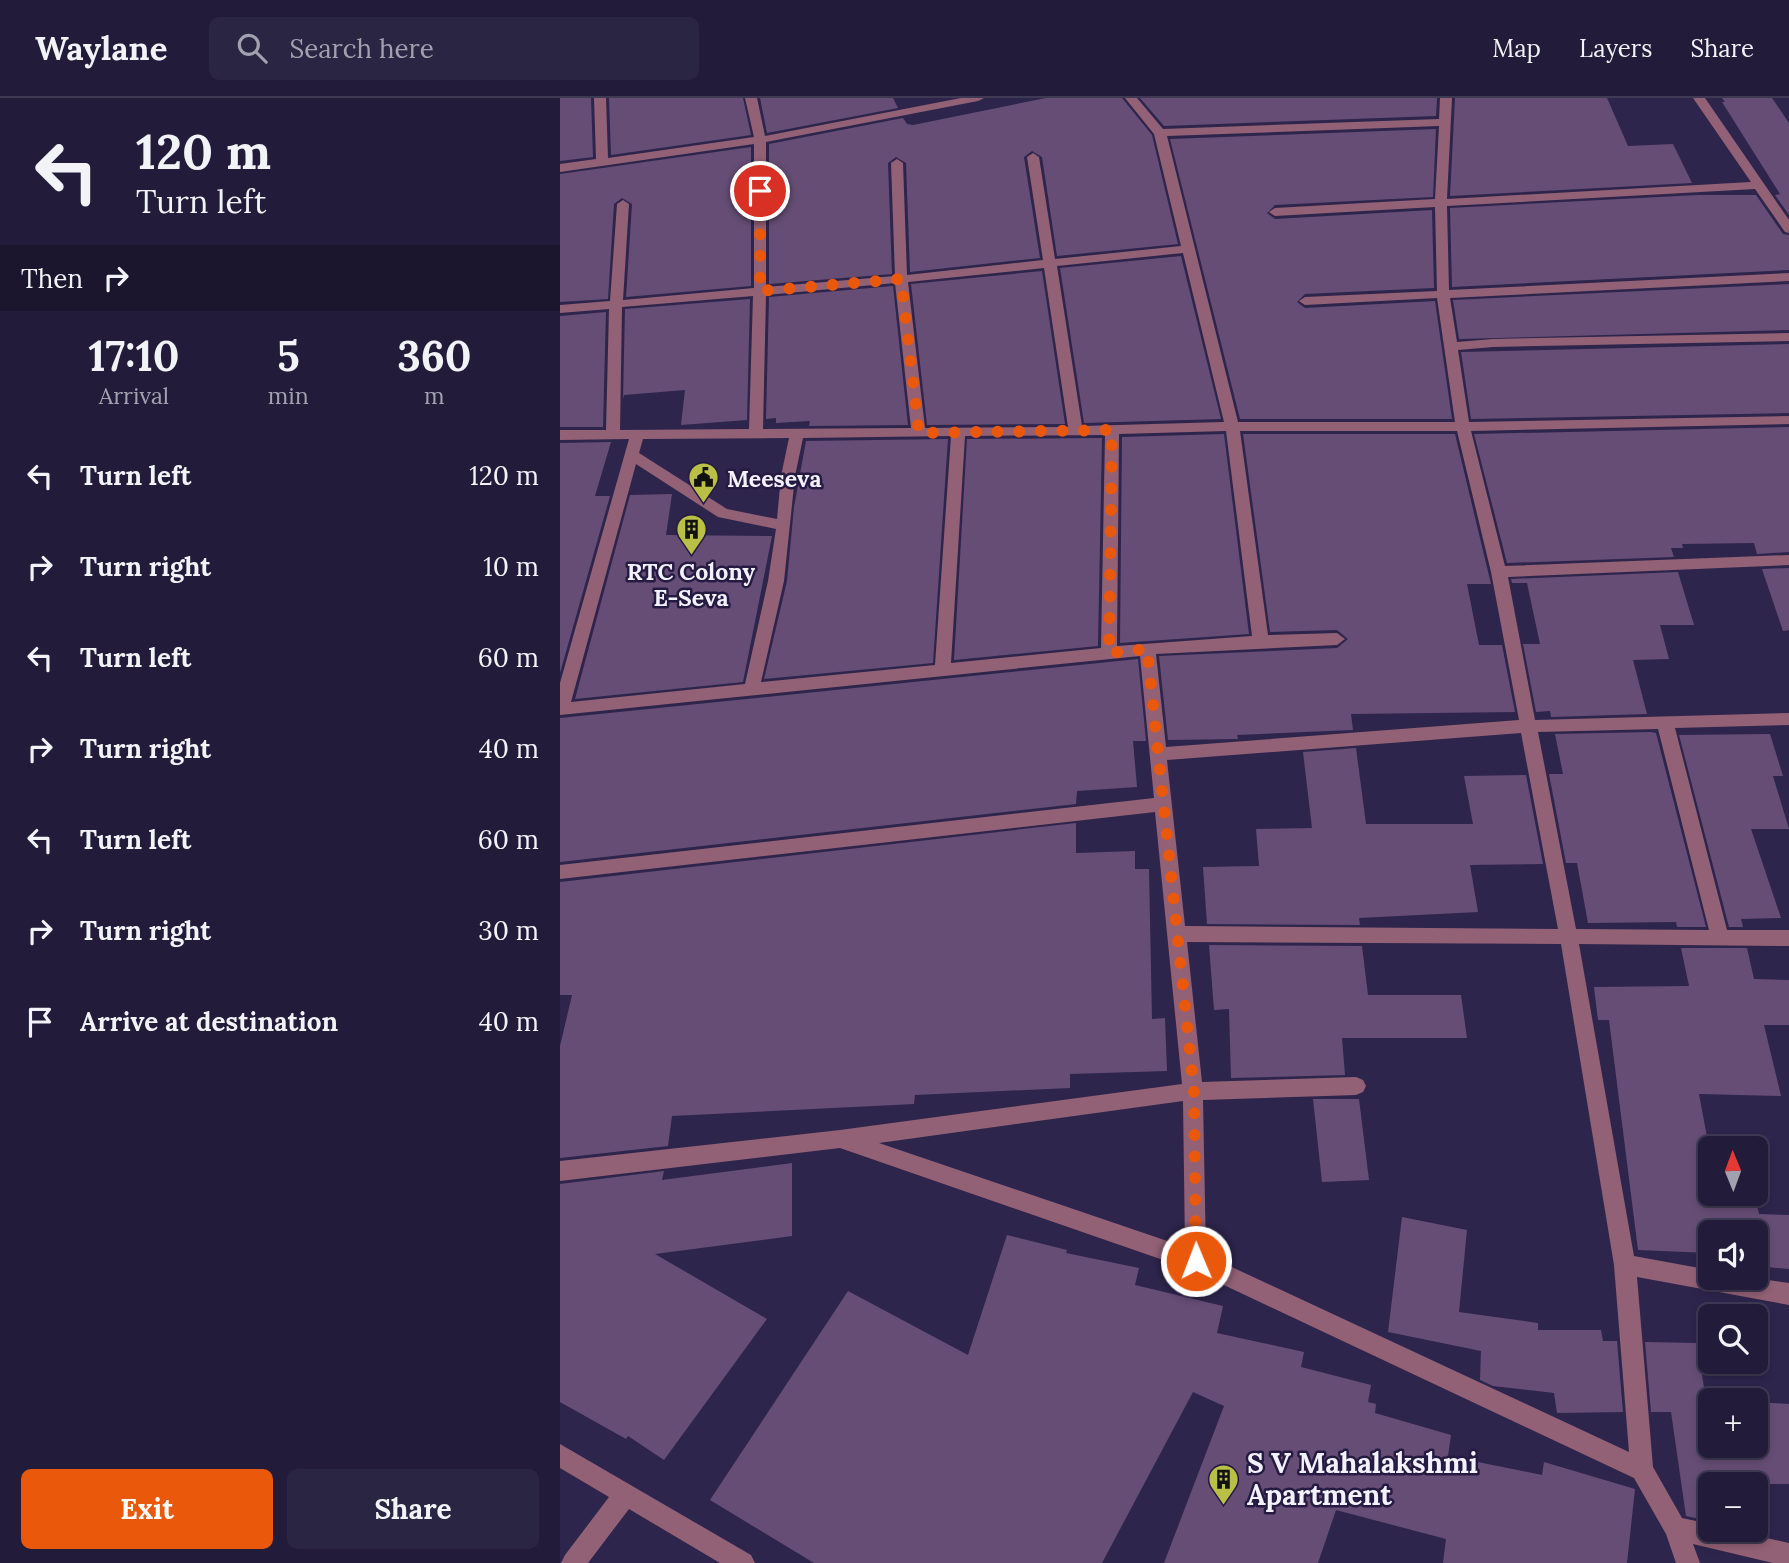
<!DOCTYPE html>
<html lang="en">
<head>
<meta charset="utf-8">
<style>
  body { margin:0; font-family:Lora,serif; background:#2a2542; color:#f1f3f6; height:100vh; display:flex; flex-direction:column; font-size:26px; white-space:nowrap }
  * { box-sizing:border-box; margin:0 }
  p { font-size:23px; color:#a2a1af }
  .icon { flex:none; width:38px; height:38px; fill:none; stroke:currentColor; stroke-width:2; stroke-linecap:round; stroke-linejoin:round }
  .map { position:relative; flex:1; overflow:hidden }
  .sheet { display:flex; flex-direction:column; background:#221c3a; width:560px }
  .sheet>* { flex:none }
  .hud { background:#221c3a; color:#f1f3f6; overflow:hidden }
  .needle { width:46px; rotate:359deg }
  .buttons { position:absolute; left:1138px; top:1038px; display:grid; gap:14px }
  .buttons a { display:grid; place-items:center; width:70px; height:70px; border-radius:10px; background:#221c3a; box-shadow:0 4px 10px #0003,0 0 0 2px #3f3a54; font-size:35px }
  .pin { position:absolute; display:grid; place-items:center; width:60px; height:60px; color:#fff; margin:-30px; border:4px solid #fff; border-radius:50%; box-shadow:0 2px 7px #0007 }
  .me { position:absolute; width:77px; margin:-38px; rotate:359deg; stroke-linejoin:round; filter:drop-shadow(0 0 5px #0008) }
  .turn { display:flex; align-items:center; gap:24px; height:147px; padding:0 21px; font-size:32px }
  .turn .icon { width:91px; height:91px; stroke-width:2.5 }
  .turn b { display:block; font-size:49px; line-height:60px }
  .then { display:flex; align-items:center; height:66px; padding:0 21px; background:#0003; gap:14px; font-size:26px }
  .eta { display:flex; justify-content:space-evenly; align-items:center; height:119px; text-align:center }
  .eta b { font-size:42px; font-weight:700; line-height:49px }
  .primary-button { display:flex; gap:14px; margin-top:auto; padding:14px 21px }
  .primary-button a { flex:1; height:80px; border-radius:10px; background:#ea580c; color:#fff; font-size:28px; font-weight:700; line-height:80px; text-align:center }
  .primary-button a+a { background:#2a2542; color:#f1f3f6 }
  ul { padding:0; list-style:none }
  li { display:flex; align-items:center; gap:21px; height:91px; padding:0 21px }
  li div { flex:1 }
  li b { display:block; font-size:26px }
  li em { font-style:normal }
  header { display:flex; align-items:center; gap:42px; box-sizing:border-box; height:98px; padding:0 35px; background:#221c3a; border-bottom:2px solid #3f3a54 }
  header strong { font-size:33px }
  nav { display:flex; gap:38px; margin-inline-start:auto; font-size:24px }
  .search { width:490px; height:63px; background:#2a2542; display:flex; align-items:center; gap:18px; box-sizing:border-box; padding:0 24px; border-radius:10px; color:#a2a1af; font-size:26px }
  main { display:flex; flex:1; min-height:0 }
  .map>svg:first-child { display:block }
  .building { fill:#664d75 }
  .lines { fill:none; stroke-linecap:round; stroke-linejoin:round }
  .street { fill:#936176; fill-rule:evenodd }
  .route { stroke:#ea580c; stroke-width:12; stroke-dasharray:0 21.6 }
  .labels { text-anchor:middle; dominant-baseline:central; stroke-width:5; stroke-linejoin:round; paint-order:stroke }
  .poi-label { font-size:23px; font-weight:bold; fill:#f3f2fc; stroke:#251b42; text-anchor:start }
  .near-poi-label { font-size:28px; font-weight:bold; fill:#f3f2fc; stroke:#251b42; text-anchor:start }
</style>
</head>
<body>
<header>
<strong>Waylane</strong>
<div class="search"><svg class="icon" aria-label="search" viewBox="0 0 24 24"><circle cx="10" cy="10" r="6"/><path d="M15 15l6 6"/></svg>Search here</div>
<nav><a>Map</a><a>Layers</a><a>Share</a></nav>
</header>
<main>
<section class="sheet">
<div class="hud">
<div class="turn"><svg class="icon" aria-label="left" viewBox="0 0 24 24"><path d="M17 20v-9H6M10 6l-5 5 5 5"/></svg><div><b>120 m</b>Turn left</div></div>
<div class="then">Then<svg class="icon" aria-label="right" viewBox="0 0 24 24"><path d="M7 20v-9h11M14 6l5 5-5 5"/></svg></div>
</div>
<div class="eta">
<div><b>17:10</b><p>Arrival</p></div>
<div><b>5</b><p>min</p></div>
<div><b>360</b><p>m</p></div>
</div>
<ul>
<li><svg class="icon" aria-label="left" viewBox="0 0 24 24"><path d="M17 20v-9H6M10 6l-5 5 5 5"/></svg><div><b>Turn left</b></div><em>120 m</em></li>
<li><svg class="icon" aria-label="right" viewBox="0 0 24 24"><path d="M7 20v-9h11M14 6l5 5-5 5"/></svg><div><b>Turn right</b></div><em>10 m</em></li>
<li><svg class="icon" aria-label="left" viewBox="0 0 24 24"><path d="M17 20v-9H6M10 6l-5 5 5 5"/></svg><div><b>Turn left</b></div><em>60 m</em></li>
<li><svg class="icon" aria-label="right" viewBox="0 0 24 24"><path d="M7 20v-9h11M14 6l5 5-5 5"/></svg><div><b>Turn right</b></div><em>40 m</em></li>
<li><svg class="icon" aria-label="left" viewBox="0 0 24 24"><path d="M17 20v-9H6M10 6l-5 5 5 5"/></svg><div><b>Turn left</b></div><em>60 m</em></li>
<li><svg class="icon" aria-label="right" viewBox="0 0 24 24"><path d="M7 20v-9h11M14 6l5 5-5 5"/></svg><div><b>Turn right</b></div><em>30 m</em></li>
<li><svg class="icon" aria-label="arrive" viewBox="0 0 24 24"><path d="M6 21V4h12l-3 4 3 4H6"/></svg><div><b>Arrive at destination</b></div><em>40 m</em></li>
</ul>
<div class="primary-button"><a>Exit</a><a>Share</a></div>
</section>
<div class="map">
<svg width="1229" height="1465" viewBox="0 0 1229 1465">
  <rect width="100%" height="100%" fill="#2e254d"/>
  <g class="building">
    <path d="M 0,0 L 31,0 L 33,59 L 0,63 Z"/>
    <path d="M 49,0 L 183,0 L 191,37 L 51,57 Z"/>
    <path d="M 200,0 L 333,0 L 338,10 L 207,35 Z"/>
    <path d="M 486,0 L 562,0 L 592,37 L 618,146 L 497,158 L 482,59 L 472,53 L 464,59 L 480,160 L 350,174 L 346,65 L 336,59 L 328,65 L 332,176 L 209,186 L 209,46 L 343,20 L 347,26 L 353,27 Z"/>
    <path d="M 580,0 L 877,0 L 876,18 L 604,28 Z"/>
    <path d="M 895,0 L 1047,0 L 1068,48 L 1113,46 L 1132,85 L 890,98 Z"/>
    <path d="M 1162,0 L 1212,0 L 1229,25 L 1229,117 L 1215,97 L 1220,96 L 1162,4 L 1165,4 Z"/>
    <path d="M 876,31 L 873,99 L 715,107 L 707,115 L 715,121 L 872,112 L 874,190 L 745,196 L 737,204 L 745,210 L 875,203 L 892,321 L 680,321 L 610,41 Z"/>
    <path d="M 191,49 L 191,188 L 66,199 L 72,106 L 62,100 L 54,106 L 48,201 L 0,204 L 0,76 Z"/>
    <path d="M 1138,97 L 1196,97 L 1223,136 L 1229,137 L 1229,172 L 892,189 L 890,110 Z"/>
    <path d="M 621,158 L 661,321 L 524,325 L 500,170 Z"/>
    <path d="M 482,173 L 505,326 L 367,327 L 351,186 Z"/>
    <path d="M 1229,186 L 1229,232 L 899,241 L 893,202 Z"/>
    <path d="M 333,188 L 348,327 L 249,328 L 250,323 L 216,325 L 216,320 L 206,321 L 209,199 Z"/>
    <path d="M 190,201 L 187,322 L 121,327 L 125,292 L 64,297 L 63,301 L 65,211 Z"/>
    <path d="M 46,214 L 43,329 L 0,329 L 0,218 Z"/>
    <path d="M 1229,246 L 1229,315 L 911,321 L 901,254 Z"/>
    <path d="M 1229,329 L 1229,454 L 1197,456 L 1194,445 L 1122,446 L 1123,450 L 1111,450 L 1114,459 L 947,465 L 914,336 Z"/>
    <path d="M 664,336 L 689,536 L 560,545 L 562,339 Z"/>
    <path d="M 683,336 L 895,336 L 931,486 L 907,486 L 919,547 L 942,547 L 955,614 L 791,616 L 793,632 L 677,637 L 678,641 L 608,642 L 599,558 L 777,550 L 788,541 L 777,532 L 710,534 Z"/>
    <path d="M 542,340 L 538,548 L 394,562 L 407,341 Z"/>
    <path d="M 388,341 L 373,565 L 204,581 L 227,483 L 234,409 L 246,343 Z"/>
    <path d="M 51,344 L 35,398 L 50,398 L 0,575 L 0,345 Z"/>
    <path d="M 112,396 L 106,437 L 212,438 L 183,584 L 15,601 L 70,397 Z"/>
    <path d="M 1229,470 L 1229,532 L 1223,533 L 1202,471 Z"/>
    <path d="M 1118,474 L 1134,527 L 1100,527 L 1109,561 L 1073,562 L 1087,616 L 991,619 L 990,613 L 976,614 L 963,546 L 980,546 L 967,485 L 952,485 L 951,481 Z"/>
    <path d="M 578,561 L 586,643 L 573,643 L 577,689 L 517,693 L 516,706 L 0,764 L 0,620 Z"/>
    <path d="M 1091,634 L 1096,635 L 1146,829 L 1117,829 L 1116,824 L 1028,825 L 1017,765 L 1006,765 L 989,676 L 1003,676 L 995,636 Z"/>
    <path d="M 1210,636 L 1223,678 L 1213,678 L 1229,731 L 1191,731 L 1221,820 L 1181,821 L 1183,829 L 1169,829 L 1119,637 Z"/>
    <path d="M 796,650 L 806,726 L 913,726 L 904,678 L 966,677 L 983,766 L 910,767 L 918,814 L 799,820 L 800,827 L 647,826 L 643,769 L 699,768 L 696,731 L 752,730 L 743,654 Z"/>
    <path d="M 516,725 L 516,755 L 575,753 L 575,771 L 589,771 L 592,921 L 605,920 L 607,973 L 510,976 L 510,990 L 355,997 L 354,1006 L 112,1018 L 108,1048 L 0,1060 L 0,948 L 12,897 L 0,897 L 0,784 Z"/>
    <path d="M 649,847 L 802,848 L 808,897 L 901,897 L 907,940 L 782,940 L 785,977 L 671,980 L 669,911 L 654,912 Z"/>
    <path d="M 1121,850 L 1187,850 L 1194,881 L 1229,882 L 1229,927 L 1204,927 L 1221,998 L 1139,996 L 1150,1055 L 1150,1096 L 1157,1096 L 1158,1104 L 1197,1107 L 1199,1116 L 1229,1117 L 1229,1171 L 1195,1168 L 1195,1134 L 1150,1134 L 1150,1155 L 1078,1152 L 1049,922 L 1038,922 L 1034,889 L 1129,888 Z"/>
    <path d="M 753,1001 L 799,1001 L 809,1082 L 762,1084 Z"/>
    <path d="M 232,1065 L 232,1138 L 95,1156 L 207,1221 L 104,1362 L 68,1338 L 66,1341 L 0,1304 L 0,1086 L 104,1073 L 102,1082 Z"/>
    <path d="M 842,1119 L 907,1132 L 899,1214 L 978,1225 L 978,1232 L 1041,1232 L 1043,1243 L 1057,1243 L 1063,1314 L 997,1315 L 994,1295 L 933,1288 L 920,1282 L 921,1253 L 828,1234 Z"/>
    <path d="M 447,1137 L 507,1152 L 506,1155 L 579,1170 L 575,1187 L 663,1208 L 657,1235 L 744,1254 L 741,1269 L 811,1287 L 808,1304 L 816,1306 L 815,1315 L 891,1337 L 888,1358 L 982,1377 L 984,1364 L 1075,1391 L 1067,1465 L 883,1465 L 886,1441 L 776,1412 L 758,1465 L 604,1465 L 664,1308 L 633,1294 L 542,1465 L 254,1465 L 150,1402 L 288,1193 L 408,1257 Z"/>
    <path d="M 1085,1244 L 1137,1245 L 1146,1302 L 1153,1302 L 1150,1302 L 1150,1348 L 1195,1348 L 1195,1304 L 1229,1306 L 1229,1386 L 1150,1386 L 1150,1423 L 1126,1418 L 1111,1314 L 1091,1314 Z"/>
  </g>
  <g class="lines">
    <g class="street">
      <path d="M 34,0 L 46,0 L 48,60 L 194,39 L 185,0 L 197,0 L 205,38 L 401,0 L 424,0 L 418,3 L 206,44 L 206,189 L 335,178 L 331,65 L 337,61 L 343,65 L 347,177 L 483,162 L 467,59 L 473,55 L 479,59 L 495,161 L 621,148 L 594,36 L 565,0 L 577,0 L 603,31 L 879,21 L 880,0 L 892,0 L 887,101 L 1191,84 L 1133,0 L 1145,0 L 1229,122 L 1229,135 L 1225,134 L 1195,91 L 887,108 L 889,192 L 1229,175 L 1229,183 L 890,200 L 897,244 L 933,241 L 1229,235 L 1229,243 L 933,249 L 898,252 L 909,324 L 1229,318 L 1229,326 L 911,333 L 945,468 L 1229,457 L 1229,467 L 948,479 L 975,622 L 1229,615 L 1229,627 L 1115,630 L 1167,832 L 1229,832 L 1229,848 L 1019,846 L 1074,1158 L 1150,1172 L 1150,1180 L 1195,1180 L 1229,1185 L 1229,1207 L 1077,1179 L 1093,1369 L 1122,1420 L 1150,1426 L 1150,1432 L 1171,1432 L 1229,1445 L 1229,1465 L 1213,1465 L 1133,1446 L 1140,1465 L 1116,1465 L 1106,1436 L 1074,1380 L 632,1172 L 280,1050 L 0,1083 L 0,1063 L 280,1032 L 622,986 L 595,714 L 0,781 L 0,767 L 594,700 L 580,558 L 0,617 L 0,585 L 69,341 L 0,342 L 0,332 L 46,332 L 49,211 L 0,215 L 0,207 L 50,203 L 57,106 L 63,102 L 69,106 L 63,202 L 194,190 L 194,46 L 0,74 L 0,66 L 36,61 ZM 879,28 L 875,101 L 715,110 L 709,114 L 715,118 L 875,109 L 877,193 L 745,199 L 739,203 L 745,207 L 877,200 L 895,324 L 678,324 L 607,38 ZM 623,155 L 664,324 L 522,328 L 497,168 ZM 484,170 L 508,329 L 365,330 L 348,184 ZM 335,185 L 351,330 L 203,331 L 206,197 ZM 193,198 L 189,331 L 60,332 L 62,209 ZM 666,333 L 692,538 L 557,548 L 559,336 ZM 680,333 L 897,333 L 931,474 L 959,622 L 606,649 L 596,556 L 777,547 L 785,541 L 777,535 L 708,537 ZM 545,337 L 541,550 L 391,565 L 405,338 ZM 391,338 L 375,567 L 201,584 L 224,483 L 235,378 L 243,340 ZM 229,340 L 221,378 L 217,421 L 167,411 L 79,355 L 83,341 ZM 76,366 L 158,419 L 216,431 L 208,483 L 185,586 L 11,604 ZM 1098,631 L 1149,832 L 1016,831 L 978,634 ZM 961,635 L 998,831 L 625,828 L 607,662 ZM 627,844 L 1001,846 L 1054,1167 L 1069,1354 L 646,1157 L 643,1002 L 796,997 L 803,994 L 806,988 L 803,982 L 796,979 L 642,984 ZM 623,1003 L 625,1149 L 319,1045 Z"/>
      <path d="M 0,1346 L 191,1457 L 195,1465 L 160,1465 L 69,1411 L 28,1465 L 1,1465 L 5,1457 L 49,1399 L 0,1370 Z"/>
    </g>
  </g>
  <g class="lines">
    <path class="route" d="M 200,93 L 200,193 L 341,181 L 359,335 L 552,332 L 549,555 L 587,551 L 634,993 L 636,1163"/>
  </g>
  <defs>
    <symbol id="civic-pin" viewBox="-11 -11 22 30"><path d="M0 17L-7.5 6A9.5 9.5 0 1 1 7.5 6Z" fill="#bac045" stroke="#251b42"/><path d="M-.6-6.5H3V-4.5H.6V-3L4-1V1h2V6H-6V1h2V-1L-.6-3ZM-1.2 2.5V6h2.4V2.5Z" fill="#111"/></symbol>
    <symbol id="building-pin" viewBox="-11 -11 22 30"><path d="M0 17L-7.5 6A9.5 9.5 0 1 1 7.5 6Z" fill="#bac045" stroke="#251b42"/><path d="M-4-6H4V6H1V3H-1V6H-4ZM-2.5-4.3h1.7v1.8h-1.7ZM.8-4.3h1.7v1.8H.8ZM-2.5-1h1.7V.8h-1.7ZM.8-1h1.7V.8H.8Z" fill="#111"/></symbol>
  </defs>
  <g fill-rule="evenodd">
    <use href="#civic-pin" x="126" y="362" width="35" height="47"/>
    <use href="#building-pin" x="114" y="414" width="35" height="47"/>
    <use href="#building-pin" x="646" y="1364" width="35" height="47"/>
  </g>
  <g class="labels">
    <g class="poi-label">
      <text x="167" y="380">Meeseva</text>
      <text x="131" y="473" text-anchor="middle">RTC Colony<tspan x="131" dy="26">E-Seva</tspan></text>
    </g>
    <g class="near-poi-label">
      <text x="687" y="1365">S V Mahalakshmi<tspan x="687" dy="32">Apartment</tspan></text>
    </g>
  </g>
</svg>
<div class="buttons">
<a><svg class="needle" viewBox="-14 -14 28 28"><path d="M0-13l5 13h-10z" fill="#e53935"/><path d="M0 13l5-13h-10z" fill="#a2a1af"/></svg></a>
<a><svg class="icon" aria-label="sound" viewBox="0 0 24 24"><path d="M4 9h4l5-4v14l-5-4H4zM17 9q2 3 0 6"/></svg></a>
<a><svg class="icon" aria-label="search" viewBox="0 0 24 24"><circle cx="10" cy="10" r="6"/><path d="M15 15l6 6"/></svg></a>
<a>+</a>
<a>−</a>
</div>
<div class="pin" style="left:200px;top:93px;background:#d93025"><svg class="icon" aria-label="arrive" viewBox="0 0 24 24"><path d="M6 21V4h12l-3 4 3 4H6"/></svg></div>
<svg class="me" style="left:636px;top:1163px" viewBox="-20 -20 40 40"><circle r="17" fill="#ea580c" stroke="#fff" stroke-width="3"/><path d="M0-11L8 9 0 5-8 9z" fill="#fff"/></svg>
</div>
</main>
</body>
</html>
